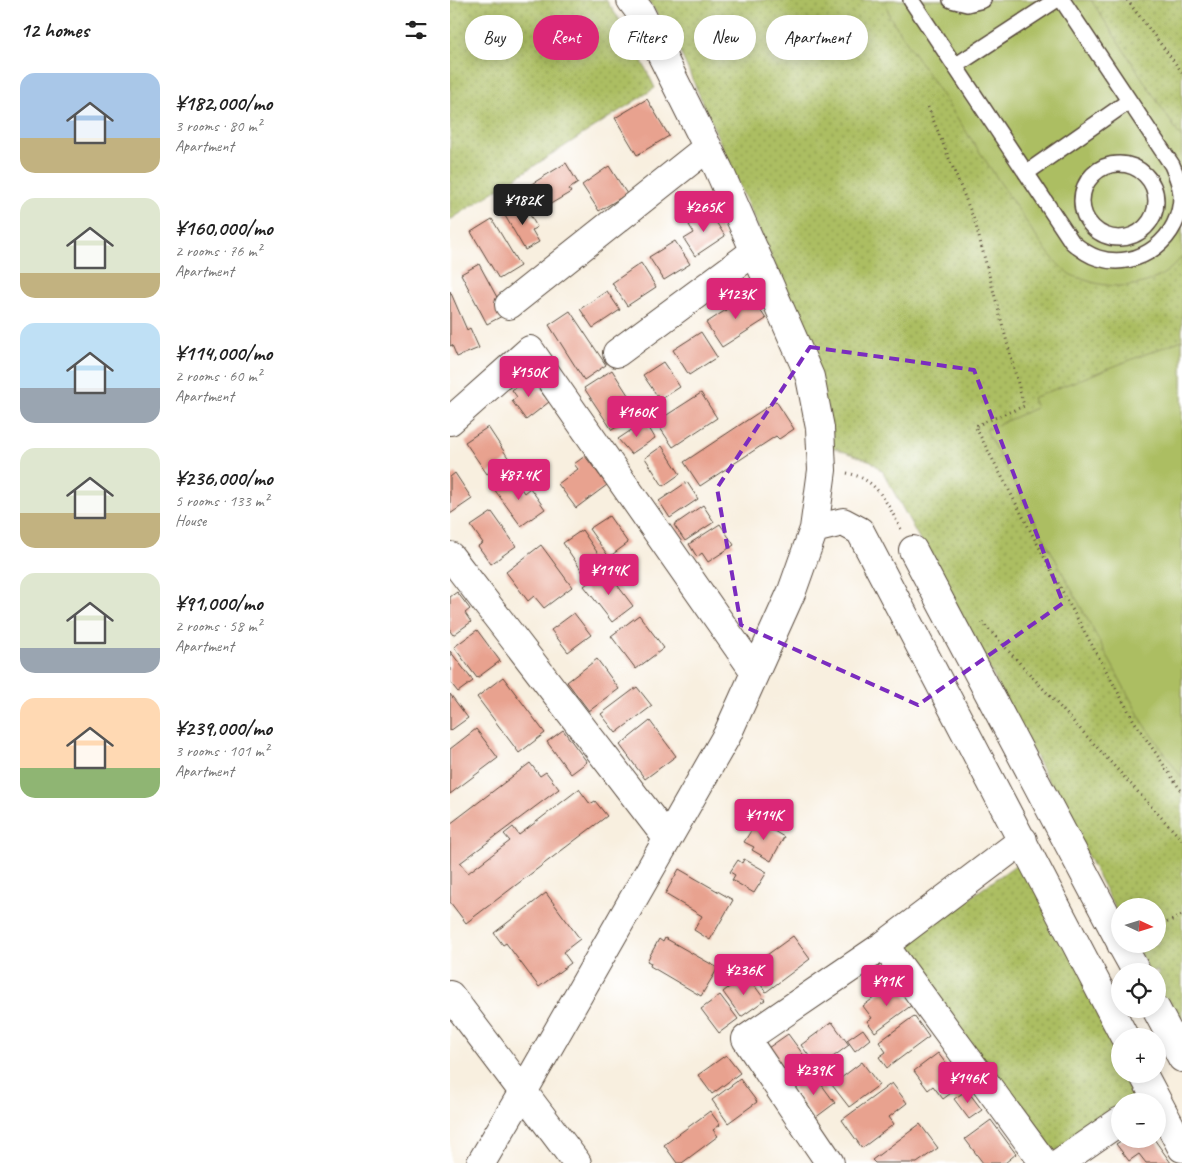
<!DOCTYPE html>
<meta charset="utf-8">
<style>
body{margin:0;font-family:Caveat,sans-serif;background:#f6f6f6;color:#222;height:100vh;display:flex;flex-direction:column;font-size:19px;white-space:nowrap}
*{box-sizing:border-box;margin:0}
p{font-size:16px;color:#767676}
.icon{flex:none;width:28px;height:28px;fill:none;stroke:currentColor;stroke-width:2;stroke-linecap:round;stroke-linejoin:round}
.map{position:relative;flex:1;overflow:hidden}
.side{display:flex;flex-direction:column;background:#fff;width:450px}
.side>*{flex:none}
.hud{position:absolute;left:15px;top:15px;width:475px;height:45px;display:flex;gap:10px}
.needle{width:32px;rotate:94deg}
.fabs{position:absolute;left:661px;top:898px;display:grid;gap:10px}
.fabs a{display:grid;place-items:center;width:55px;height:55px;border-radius:50%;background:#fff;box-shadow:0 2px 12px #0003;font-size:25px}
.price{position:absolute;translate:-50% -42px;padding:0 11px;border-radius:5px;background:#db2777;color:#fff;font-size:16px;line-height:32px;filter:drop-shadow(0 1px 2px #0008)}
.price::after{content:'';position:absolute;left:50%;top:30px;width:15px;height:11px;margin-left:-8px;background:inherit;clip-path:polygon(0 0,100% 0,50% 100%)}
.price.on{background:#222;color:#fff}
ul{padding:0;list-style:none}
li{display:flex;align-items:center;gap:15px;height:125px;padding:0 20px}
li span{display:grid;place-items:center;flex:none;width:140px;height:100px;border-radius:15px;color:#555}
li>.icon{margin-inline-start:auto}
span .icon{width:60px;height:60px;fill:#fffc;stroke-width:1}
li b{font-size:21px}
h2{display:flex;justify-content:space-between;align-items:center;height:60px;padding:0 20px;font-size:21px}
.chip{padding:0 18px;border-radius:22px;background:#fff;box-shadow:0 2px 12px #0003;font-size:18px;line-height:45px}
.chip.on{background:#db2777;color:#fff}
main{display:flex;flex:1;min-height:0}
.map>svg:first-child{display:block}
.green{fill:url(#green-dots);stroke:#747440}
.pitch{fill:#acbe62;stroke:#747440}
.building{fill:#e8a28f}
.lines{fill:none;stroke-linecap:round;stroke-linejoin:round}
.lane-casing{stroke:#57483b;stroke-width:18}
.street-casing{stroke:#57483b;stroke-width:30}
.secondary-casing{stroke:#57483b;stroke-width:30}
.path{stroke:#57483b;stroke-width:3;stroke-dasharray:1 4;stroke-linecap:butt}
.lane{stroke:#fff;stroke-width:15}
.street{stroke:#fff;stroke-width:28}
.secondary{stroke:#fff;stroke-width:28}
.marked{fill:none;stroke:#7b2cbf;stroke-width:4;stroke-dasharray:10 6;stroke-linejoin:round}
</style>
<main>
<section class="side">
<h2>12 homes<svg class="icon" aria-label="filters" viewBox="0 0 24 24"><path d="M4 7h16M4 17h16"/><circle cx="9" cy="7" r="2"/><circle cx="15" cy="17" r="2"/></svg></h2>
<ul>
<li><span style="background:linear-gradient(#a9c7e8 65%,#c2b280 0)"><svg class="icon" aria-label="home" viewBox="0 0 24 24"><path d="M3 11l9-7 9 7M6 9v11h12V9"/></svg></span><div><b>¥182,000/mo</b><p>3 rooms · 80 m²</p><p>Apartment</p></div></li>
<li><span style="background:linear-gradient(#dfe7d0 75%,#c2b280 0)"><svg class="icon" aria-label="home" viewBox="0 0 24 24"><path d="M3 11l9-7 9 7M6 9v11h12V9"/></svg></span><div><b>¥160,000/mo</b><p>2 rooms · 76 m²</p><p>Apartment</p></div></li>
<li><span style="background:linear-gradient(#bfe0f5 65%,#9aa5b1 0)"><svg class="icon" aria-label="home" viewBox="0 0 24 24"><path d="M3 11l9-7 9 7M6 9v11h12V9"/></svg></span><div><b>¥114,000/mo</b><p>2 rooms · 60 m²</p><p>Apartment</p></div></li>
<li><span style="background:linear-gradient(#dfe7d0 65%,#c2b280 0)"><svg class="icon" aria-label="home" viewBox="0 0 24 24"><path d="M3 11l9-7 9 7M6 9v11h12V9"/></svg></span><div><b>¥236,000/mo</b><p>5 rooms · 133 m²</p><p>House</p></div></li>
<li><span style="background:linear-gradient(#dfe7d0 75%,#9aa5b1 0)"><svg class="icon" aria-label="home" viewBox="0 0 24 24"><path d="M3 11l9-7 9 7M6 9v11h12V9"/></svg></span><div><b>¥91,000/mo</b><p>2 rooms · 58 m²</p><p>Apartment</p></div></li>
<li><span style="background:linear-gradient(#ffd9b3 70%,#8fb573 0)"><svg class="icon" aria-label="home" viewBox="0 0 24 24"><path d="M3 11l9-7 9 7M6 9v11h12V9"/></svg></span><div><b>¥239,000/mo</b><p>3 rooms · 101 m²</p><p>Apartment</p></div></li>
</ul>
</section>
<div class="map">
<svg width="732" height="1163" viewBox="0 0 732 1163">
<defs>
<pattern id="green-dots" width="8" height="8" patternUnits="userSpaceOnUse" patternTransform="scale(1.25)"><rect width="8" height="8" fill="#acbe62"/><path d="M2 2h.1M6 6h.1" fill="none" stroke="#8d9b50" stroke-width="1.8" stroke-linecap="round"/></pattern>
</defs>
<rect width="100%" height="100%" fill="#fff"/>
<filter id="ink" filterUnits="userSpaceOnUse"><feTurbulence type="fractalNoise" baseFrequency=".02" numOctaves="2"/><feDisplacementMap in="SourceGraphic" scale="10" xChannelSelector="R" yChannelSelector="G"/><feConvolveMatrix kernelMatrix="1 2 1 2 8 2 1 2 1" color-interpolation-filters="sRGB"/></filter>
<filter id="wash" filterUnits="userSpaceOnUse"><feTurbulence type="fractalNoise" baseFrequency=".0096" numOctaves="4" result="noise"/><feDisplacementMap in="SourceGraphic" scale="20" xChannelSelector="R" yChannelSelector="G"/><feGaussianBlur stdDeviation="1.12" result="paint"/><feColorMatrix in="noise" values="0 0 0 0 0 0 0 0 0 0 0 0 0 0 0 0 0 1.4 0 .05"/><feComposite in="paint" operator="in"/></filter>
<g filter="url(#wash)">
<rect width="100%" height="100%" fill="#f8efdf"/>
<path class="green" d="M0,0h156l22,32 27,56 -205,132z
M198,0h534v1034l-24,-46v-17h-9l-15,-27h24v-38h-38v12l-145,-277 -92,-169 -12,-11 -40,-14 -25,-111 -128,-289z
M567,864l9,3 94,177v30h16l5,9 -3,15 -4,3h-14v10l-60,41 -13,-4 -139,-191v-15z"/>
<path class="pitch" d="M435,0h206l91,139v117c-22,31 -62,36 -97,24 -4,-2 -10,-3 -14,-5 -13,-8 -23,-23 -32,-34l-149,-224z
M732,340v438l-41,-59 -155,-289 50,-22 -4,-10z"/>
<g id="blocks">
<path class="building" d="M197,99l22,37 -32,19 -22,-37z
M116,163l12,20 -9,6 2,3 -24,14 -2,-3 -9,5 -11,-20z
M159,166l18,28 -28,17 -17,-26z
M73,203l14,24 -5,3 7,12 -14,8 -21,-36z
M257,208l18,28 -30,20 -11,-17 10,-6 -5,-8 8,-5 -3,-4z
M42,219l28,47 -21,13 -28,-47z
M225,241l15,23 -26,16 -15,-23z
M191,263l15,24 -29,19 -15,-23z
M29,264l27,50 -19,10 -26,-50z
M0,291l17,39 3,-2 9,20 -22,9 -5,-12 -2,1z
M157,291l13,19 -27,18 -13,-19z
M300,294l16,25 -44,28 -16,-24 20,-13 -2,-4 16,-10 2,3z
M120,311l36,54 -22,15 -35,-55z
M251,332l16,25 -28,18 -16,-25z
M213,362l17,25 -20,13 -17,-25z
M162,370l27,42 -27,18 -28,-42z
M79,376l20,26 -23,18 -14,-19 5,-4 -5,-7z
M251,393l16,25 -44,29 -17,-25z
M326,401l18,28 -15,10 -3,-3 -76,50 -16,-24z
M195,421l10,17 -24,16 -13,-15z
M38,427l21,32 -22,15 -22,-32z
M212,446l18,28 -17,12 -18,-28z
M135,456l22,29 -31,23 -18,-24 20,-15 -4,-5z
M5,473l17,26 -22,15v-37z
M62,476l12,17 6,-5 15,21 -24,17 -27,-37z
M237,482l11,17 -28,19 -11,-17z
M253,505l11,17 -29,19 -11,-16z
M42,512l24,34 -25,18 -13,-18 5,-3 -12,-17z
M159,516l19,27 -19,14 -20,-28z
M270,524l14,21 -26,17 -6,-9 -5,4 -8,-13z
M132,530l21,31 -19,13 -21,-31z
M91,545l31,42 -28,21 -10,-12 -6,5 -22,-29z
M156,570l27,36 -21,16 -28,-36z
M7,592l13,17 -5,4 6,9 -18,13 -3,-4v-34z
M124,613l17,22 -23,17 -17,-22z
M189,615l25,33 -28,21 -25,-33z
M27,630l23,31 -23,17 -23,-31z
M0,651l23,30 -15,11 -8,-10z
M147,659l22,30 -30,22 -22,-29z
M53,677l42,56 -26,20 -42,-56z
M187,687l15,19 -36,27 -15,-19z
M0,694l18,24 -18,13z
M200,721l26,35 -31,23 -25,-34z
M26,729l22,29 -48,36v-45z
M113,730l24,32 -16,12 -24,-32z
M80,763l10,13 6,-4 13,17 -99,74 8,10 42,-32 -6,-7 9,-7 6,8 60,-46 11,15 5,-3 12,15 -141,107 -16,-21v-78z
M307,821l27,16 -13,24 -19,-11 2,-3 -10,-5z
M294,859l23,13 -13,21 -22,-13 3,-5 -5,-3 8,-12 4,3z
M229,869l54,31 -23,40 -16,-10 8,-14 -37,-22z
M96,893l34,46 -17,13 8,11 -32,24 -33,-44 -3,2 -9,-12z
M343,936l17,23 -44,33 -17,-24z
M215,938l53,30 -17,28 -51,-30 1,-3 -4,-2 12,-22 4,3z
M296,974l19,26 -24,17 -18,-25z
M445,982l17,23 -37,27 -8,-11 5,-3 -9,-12z
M270,995l18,24 -19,14 -18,-24z
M464,1016l15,21 -42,31 -8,-11 7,-5 -7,-10z
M382,1022l17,23 -31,23 -17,-23z
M413,1029l7,10 -15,12 -8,-11z
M338,1034l17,23 -3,2 7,10 -12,8 -7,-9 -5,3 -17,-23z
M488,1053l24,32 -19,14 -10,-13 -5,4 -14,-19z
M276,1055l14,18 -28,21 -14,-19z
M412,1062l17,23 -30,22 -17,-22z
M363,1073l22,30 -20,15 -22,-30z
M290,1079l17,23 -29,21 -16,-23z
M442,1083l15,20 -18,14 5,7 -32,24 -20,-28z
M517,1090l15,20 -13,9 -15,-20z
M260,1111l10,14 -7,5 5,6 -36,27h-5l-13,-18z
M541,1120l25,34 -11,9h-22l-18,-24z
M470,1124l18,24 -21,15h-42l-3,-3z
M674,1139h30l17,24h-25l-7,-9 -10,7 -13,-17z"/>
</g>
</g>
<g filter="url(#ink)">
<use href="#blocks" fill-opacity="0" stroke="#57483b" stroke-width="1"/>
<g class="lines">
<g class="lane-casing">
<path id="lane" d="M461,0l161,242c8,7 16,13 26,16 41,13 84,-20 83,-64 -1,-10 -5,-20 -9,-29l-110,-165
M501,0l16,4 16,-4
M505,66l101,-66
M632 201a37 37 0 1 1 74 0a37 37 0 1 1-74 0Z
M576,173l103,-72"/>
</g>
<g class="street-casing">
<path id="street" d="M59,305l199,-158
M167,353l138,-102
M0,421l80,-71 225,322
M364,529l29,-7 17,9 264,505
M463,550l207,391
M0,556l217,282
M671,944l15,27
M434,945l160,218
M706,1009l26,49
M693,1074l39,74
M73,1092l204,-357 65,-144 22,-62 8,-59 -2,-42 -10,-51 -92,-209 -78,-156 -9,-12
M380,1163l-84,-124 138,-94 139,-105
M609,1163l61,-42"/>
</g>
<g class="secondary-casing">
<path id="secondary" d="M0,995l127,168
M31,1163l42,-71"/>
</g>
<path class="path" d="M677,0l55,72
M478,107l47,115 49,184 -49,20 92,174 67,121 48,71
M397,473c31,6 40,31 54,56
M532,622l200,218
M708,927l24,-12"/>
<use href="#lane" class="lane"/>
<use href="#street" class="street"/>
<use href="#secondary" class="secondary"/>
</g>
</g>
<path class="marked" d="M360,347l164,23 89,233 -145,102 -177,-80 -24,-137z"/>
</svg>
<div class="fabs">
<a><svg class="needle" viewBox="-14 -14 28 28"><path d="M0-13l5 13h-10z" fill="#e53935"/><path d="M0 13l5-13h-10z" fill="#767676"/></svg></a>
<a><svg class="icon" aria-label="locate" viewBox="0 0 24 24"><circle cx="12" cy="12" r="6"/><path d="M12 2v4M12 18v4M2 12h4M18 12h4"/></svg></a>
<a>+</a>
<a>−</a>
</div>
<b class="price on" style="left:73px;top:226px">¥182K</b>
<b class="price" style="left:254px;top:233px">¥265K</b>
<b class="price" style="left:286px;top:320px">¥123K</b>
<b class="price" style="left:79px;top:398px">¥150K</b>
<b class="price" style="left:187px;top:438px">¥160K</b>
<b class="price" style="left:69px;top:501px">¥87.4K</b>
<b class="price" style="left:159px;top:596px">¥114K</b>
<b class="price" style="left:314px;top:841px">¥114K</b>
<b class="price" style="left:294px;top:996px">¥236K</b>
<b class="price" style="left:437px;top:1007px">¥91K</b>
<b class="price" style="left:364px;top:1096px">¥239K</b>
<b class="price" style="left:518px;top:1104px">¥146K</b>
<div class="hud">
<a class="chip">Buy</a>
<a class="chip on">Rent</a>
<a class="chip">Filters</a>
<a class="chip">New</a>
<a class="chip">Apartment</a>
</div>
</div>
</main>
